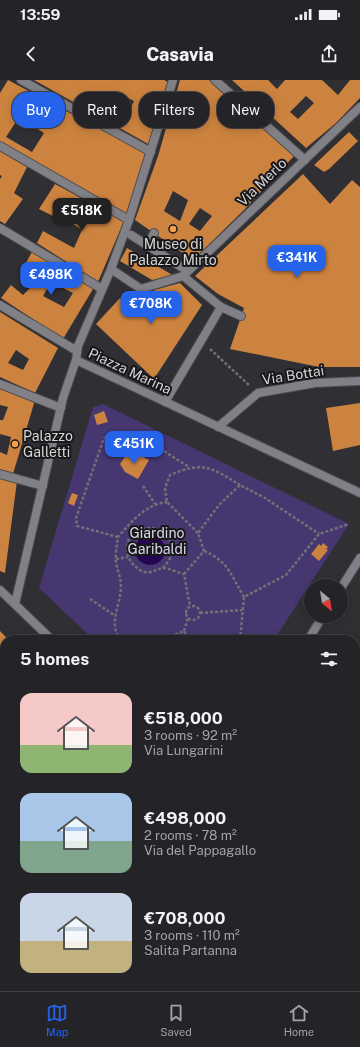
<!DOCTYPE html>
<meta charset="utf-8">
<style>
body{margin:0;font-family:"Public Sans",sans-serif;background:#302f33;color:#f1f3f6;height:100vh;display:flex;flex-direction:column;font-size:15px;white-space:nowrap}
*{box-sizing:border-box;margin:0}
p{font-size:13px;color:#a3a4a7}
.icon{flex:none;width:22px;height:22px;fill:none;stroke:currentColor;stroke-width:2;stroke-linecap:round;stroke-linejoin:round}
.map{position:relative;flex:1;overflow:hidden}
.side{position:absolute;left:0px;top:555px;width:360px;height:356px;display:flex;flex-direction:column;background:#242327;border-radius:16px 16px 0 0;box-shadow:0 2px 10px #0003,0 0 0 1px #414044}
.side>*{flex:none}
.banner{position:absolute;left:12px;top:12px;width:336px;height:36px;display:flex;gap:8px}
.needle{width:26px;rotate:150deg}
.fabs{position:absolute;left:304px;top:499px;display:grid;gap:8px}
.fabs a{display:grid;place-items:center;width:44px;height:44px;border-radius:50%;background:#242327;box-shadow:0 2px 10px #0003,0 0 0 1px #414044;font-size:20px}
.price{position:absolute;translate:-50% -34px;padding:0 9px;border-radius:8px;background:#2563eb;color:#fff;font-size:13px;line-height:26px;filter:drop-shadow(0 1px 2px #0008)}
.price::after{content:'';position:absolute;left:50%;top:24px;width:12px;height:9px;margin-left:-6px;background:inherit;clip-path:polygon(0 0,100% 0,50% 100%)}
.price.current{background:#222;color:#fff}
ul{padding:0;list-style:none}
li{display:flex;align-items:center;gap:12px;height:100px;padding:0 20px}
li span{display:grid;place-items:center;flex:none;width:112px;height:80px;border-radius:12px;color:#555}
li>.icon{margin-inline-start:auto}
span .icon{width:48px;height:48px;fill:#fffc;stroke-width:1}
li b{font-size:17px}
h2{display:flex;justify-content:space-between;align-items:center;height:48px;padding:0 20px;font-size:17px}
.tag{padding:0 14px;border-radius:16px;background:#242327;box-shadow:0 2px 10px #0003,0 0 0 1px #414044;font-size:14px;line-height:36px}
.tag.current{background:#2563eb;color:#fff}
.status{display:flex;justify-content:space-between;align-items:center;height:28px;padding:0 20px;background:#242327;direction:ltr}
.status svg{height:11px;fill:currentColor}
header{display:flex;justify-content:space-between;align-items:center;height:52px;padding:0 20px;background:#242327;font-size:18px;font-weight:800}
.dock{display:flex;justify-content:space-around;align-items:center;height:56px;border-top:1px solid #414044;background:#242327;font-size:11px;color:#a3a4a7}
.dock a{display:grid;justify-items:center;gap:2px}
.dock .current{color:#2563eb}
.map>svg:first-child{display:block}
.green{fill:#463771}
.water{fill:#250552}
.building{fill:#cc833f;fill-rule:evenodd}
.lines{fill:none;stroke-linecap:round;stroke-linejoin:round}
.lane-casing{stroke:#4d4c50;stroke-width:10}
.street-casing{stroke:#4d4c50;stroke-width:10}
.secondary-casing{stroke:#4d4c50;stroke-width:10}
.path{stroke:#727175;stroke-width:2.5;stroke-dasharray:3 2;stroke-linecap:butt}
.lane{stroke:#818086;stroke-width:8}
.street{stroke:#818086;stroke-width:8}
.secondary{stroke:#88839c;stroke-width:8}
.poi-dot{fill:#f9a04c;stroke:#18181a;stroke-width:1.5}
.labels{text-anchor:middle;dominant-baseline:central;stroke-width:4;stroke-linejoin:round;paint-order:stroke}
.street-label{font-size:14px;fill:#d5d4d7;stroke:#18181a}
.poi-label{font-size:14px;fill:#d5d4d7;stroke:#18181a}
.park-label{font-size:14px;fill:#dad6ed;stroke:#18181a}
</style>
<div class="status"><b>13:59</b><svg viewBox="0 0 49 12"><path d="M0 12V9h3v3zM5 12V6h3v6zM10 12V3h3v9zM15 12V0h3v12zM26 1h20v11H26zM47 4h2v5h-2z"/></svg></div>
<header><svg class="icon" aria-label="back" viewBox="0 0 24 24"><path d="M15 5l-7 7 7 7"/></svg>Casavia<svg class="icon" aria-label="share" viewBox="0 0 24 24"><path d="M12 15V3M7 8l5-5 5 5M5 13v7h14v-7"/></svg></header>
<div class="map">
<svg width="360" height="911" viewBox="0 0 360 911">
<rect width="100%" height="100%" fill="#302f34"/>
<path class="green" d="M103,324l246,120 -75,116h-180l-55,-52 54,-181z"/>
<path class="water" d="M135 470a15 15 0 1 1 30 0a15 15 0 1 1-30 0Z"/>
<path class="building" d="M8,0l139,74 -21,61 -98,-55 -28,-18v-49zM19,37l25,16 -12,19 -26,-15z
M34,0h130l6,3 -20,62zM114,11l20,10 -5,11 -19,-11z
M180,0h29l85,76 -50,54 -51,50 -58,-40 23,-64zM173,111l15,9 -8,21 -16,-10zM200,128l12,8 -12,15 -11,-7z
M232,0h36l9,9 8,-9h37l16,15 12,-15h10v18l-24,25 -30,25zM306,16l8,7 -16,16 -8,-7z
M349,52l9,9 -29,28 -5,3 -10,-7z
M0,71l27,16 -13,26 9,6 -18,25 -5,-3v-42l2,-3 -2,-1z
M303,94l27,30 22,-24 8,7v180h-41l-89,-18 14,-41 -26,-14 -23,-18z
M55,104l69,37 -26,61 -61,-39 6,-12 31,17 8,-18 -26,-17 -3,3 -14,-7z
M127,168l47,28 -22,4 -32,-19z
M33,170l60,39 -30,50 -62,-41 10,-13 12,10 10,-10 -2,-2 8,-12 -13,-8zM51,202l22,11 -9,14 -21,-11z
M180,203l22,22 -48,74 -58,-55 24,-26 6,6 9,-9 4,4 16,-4 -1,-5z
M0,232l58,36 -23,45 -35,-16zM16,270l13,9 -6,11 -15,-7z
M0,309l35,11 -22,74 -13,-3v-19l7,3 4,-18 -11,-3v-14h3l5,-13 -8,-2z
M360,323v42l-27,6 -7,-43z
M104,331l4,11 -11,3 -3,-10z
M135,373l14,7 -11,19 -13,-7 -5,-8 6,-9z
M0,398l17,3 -12,92 -5,-2z
M72,413l6,2 -4,11 -6,-3z
M323,463l5,4 -2,2 2,1 -9,11 -8,-7 8,-10 2,2z
M0,551l9,9h-4v43l-5,5z
M360,568v75l-5,7v-78z
M360,687v88l-5,8v-88z
M0,694l5,4v27l-5,6z
M5,791v57l-5,-3v-47z
M8,906h81l4,3 -2,2h-87z
M110,906h39l-3,5h-39z
M216,906h24l-2,5h-25z
M251,906h40l-2,5h-40z"/>
<g class="lines">
<g class="lane-casing">
<path id="lane" d="M21,0l130,72
M0,66l129,74
M0,148l102,61
M221,227l20,9
M0,792l5,-7
M0,900l5,-7"/>
</g>
<g class="street-casing">
<path id="street" d="M215,0l90,80
M131,155l52,33
M148,165l6,-12
M111,189l30,20 42,-13 38,31 -56,95
M183,196l177,-169
M0,225l77,46
M76,280l284,133
M0,304l61,24
M218,347l40,-34 57,-10 45,-2
M0,394l43,12
M341,508l19,-30
M0,510l52,50
M15,524l48,-206 13,-38 2,-14 33,-77 18,-49 44,-140
M308,560l15,-24
M355,668l5,-7
M355,830l5,2
M199,911l3,-5"/>
</g>
<g class="secondary-casing">
<path id="secondary" d="M355,872l5,-18
M344,911l2,-5"/>
</g>
<path class="path" d="M210,269l40,37
M143,406l12,18
M198,453l-31,-31 -2,-14 5,-13c33,-14 41,-8 70,10
M118,457l-41,-11 -1,-8 28,-80 16,-3 20,1 49,31
M204,471c24,10 27,24 40,46
M116,479l12,-2
M163,488c2,-3 7,-8 8,-12 8,-35 -46,-37 -44,-6 1,9 5,15 13,20 10,6 15,-1 23,-2 6,0 15,5 21,6l6,32
M184,494l20,-23 -6,-18 21,-28 21,-20 25,13 54,36
M90,519l24,16
M186 533a7 7 0 1 1 14 0a7 7 0 1 1-14 0Z
M200,533l42,-3
M184,551l4,-13
M121,560c-14,-17 0,-34 0,-54 0,-8 -4,-16 -5,-24 -1,-8 1,-17 2,-25 14,-16 27,-32 49,-35
M161,560l23,-9 5,9
M240,560l4,-43 42,-22 33,-41 30,-10
M163,906l8,5
M153,911l4,-5"/>
<use href="#lane" class="lane"/>
<use href="#street" class="street"/>
<use href="#secondary" class="secondary"/>
</g>
<g class="poi-dot">
<circle cx="173" cy="149" r="4"/>
<circle cx="15" cy="364" r="4"/>
</g>
<g class="labels">
<g class="street-label">
<text transform="translate(262 102) rotate(-44)">Via Merlo</text>
<text transform="translate(130 291) rotate(25)">Piazza Marina</text>
<text transform="translate(293 295) rotate(-9)">Via Bottai</text>
</g>
<g class="poi-label">
<text x="173" y="164">Museo di<tspan x="173" dy="16">Palazzo Mirto</tspan></text>
<text x="23" y="356" text-anchor="start">Palazzo<tspan x="23" dy="16">Galletti</tspan></text>
</g>
<g class="park-label">
<text x="157" y="453">Giardino<tspan x="157" dy="16">Garibaldi</tspan></text>
</g>
</g>
</svg>
<div class="fabs">
<a><svg class="needle" viewBox="-14 -14 28 28"><path d="M0-13l5 13h-10z" fill="#e53935"/><path d="M0 13l5-13h-10z" fill="#a3a4a7"/></svg></a>
</div>
<b class="price current" style="left:82px;top:152px">€518K</b>
<b class="price" style="left:297px;top:199px">€341K</b>
<b class="price" style="left:51px;top:216px">€498K</b>
<b class="price" style="left:151px;top:245px">€708K</b>
<b class="price" style="left:134px;top:385px">€451K</b>
<div class="banner">
<a class="tag current">Buy</a>
<a class="tag">Rent</a>
<a class="tag">Filters</a>
<a class="tag">New</a>
</div>
<section class="side">
<h2>5 homes<svg class="icon" aria-label="filters" viewBox="0 0 24 24"><path d="M4 7h16M4 17h16"/><circle cx="9" cy="7" r="2"/><circle cx="15" cy="17" r="2"/></svg></h2>
<ul>
<li><span style="background:linear-gradient(#f6c9c9 65%,#8fb573 0)"><svg class="icon" aria-label="home" viewBox="0 0 24 24"><path d="M3 11l9-7 9 7M6 9v11h12V9"/></svg></span><div><b>€518,000</b><p>3 rooms · 92 m²</p><p>Via Lungarini</p></div></li>
<li><span style="background:linear-gradient(#a9c7e8 60%,#7fa58c 0)"><svg class="icon" aria-label="home" viewBox="0 0 24 24"><path d="M3 11l9-7 9 7M6 9v11h12V9"/></svg></span><div><b>€498,000</b><p>2 rooms · 78 m²</p><p>Via del Pappagallo</p></div></li>
<li><span style="background:linear-gradient(#c9d6e8 60%,#c2b280 0)"><svg class="icon" aria-label="home" viewBox="0 0 24 24"><path d="M3 11l9-7 9 7M6 9v11h12V9"/></svg></span><div><b>€708,000</b><p>3 rooms · 110 m²</p><p>Salita Partanna</p></div></li>
</ul>
</section>
</div>
<nav class="dock">
<a class="current"><svg class="icon" aria-label="map" viewBox="0 0 24 24"><path d="M3 6l6-2 6 2 6-2v14l-6 2-6-2-6 2zM9 4v14M15 6v14"/></svg>Map</a>
<a><svg class="icon" aria-label="saved" viewBox="0 0 24 24"><path d="M7 4h10v16l-5-4-5 4z"/></svg>Saved</a>
<a><svg class="icon" aria-label="home" viewBox="0 0 24 24"><path d="M3 11l9-7 9 7M6 9v11h12V9"/></svg>Home</a>
</nav>
